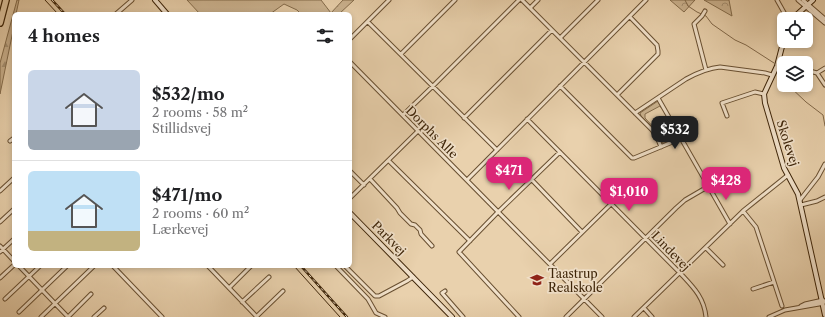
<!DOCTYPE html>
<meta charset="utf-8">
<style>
body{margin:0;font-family:"Libre Caslon Text",serif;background:#f6f6f6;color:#202124;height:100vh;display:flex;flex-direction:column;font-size:15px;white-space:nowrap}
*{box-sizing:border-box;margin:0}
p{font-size:13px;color:#757577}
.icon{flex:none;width:22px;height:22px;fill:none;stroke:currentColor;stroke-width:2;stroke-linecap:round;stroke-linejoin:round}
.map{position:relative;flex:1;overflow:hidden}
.side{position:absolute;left:12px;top:12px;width:340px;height:256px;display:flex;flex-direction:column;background:#fff;border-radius:6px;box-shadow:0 2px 6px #0003}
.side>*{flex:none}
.controls{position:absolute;left:777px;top:12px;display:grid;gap:8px}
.controls a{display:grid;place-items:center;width:36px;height:36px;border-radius:6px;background:#fff;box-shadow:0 2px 6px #0003;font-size:20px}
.price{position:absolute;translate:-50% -34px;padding:0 9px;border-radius:8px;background:#db2777;color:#fff;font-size:13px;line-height:26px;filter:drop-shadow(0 1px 2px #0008)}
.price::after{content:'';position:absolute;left:50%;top:24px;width:12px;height:9px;margin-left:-6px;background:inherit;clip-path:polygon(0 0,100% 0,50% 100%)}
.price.on{background:#222;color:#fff}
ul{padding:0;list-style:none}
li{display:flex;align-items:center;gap:12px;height:100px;padding:0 16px}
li+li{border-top:1px solid #e0e0e0}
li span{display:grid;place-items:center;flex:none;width:112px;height:80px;border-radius:6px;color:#555}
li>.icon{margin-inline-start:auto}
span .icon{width:48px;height:48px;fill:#fffc;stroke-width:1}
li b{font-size:17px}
h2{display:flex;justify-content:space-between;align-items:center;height:48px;padding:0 16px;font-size:17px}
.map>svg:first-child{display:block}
.grass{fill:#ccb491;stroke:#846c4c}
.forest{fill:url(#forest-firs);stroke:#846c4c}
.park{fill:url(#park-crowns);stroke:#846c4c}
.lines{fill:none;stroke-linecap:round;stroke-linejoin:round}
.stream{stroke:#816849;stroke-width:1}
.street-casing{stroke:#684f31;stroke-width:5}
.secondary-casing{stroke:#3d2408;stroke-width:6}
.highway-casing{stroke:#3d2408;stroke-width:8}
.street{stroke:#f1e1ca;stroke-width:3}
.secondary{stroke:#f1e1ca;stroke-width:4}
.highway{stroke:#e9d1ad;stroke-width:5.5}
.tram{stroke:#3d2408;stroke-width:1}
.rail-casing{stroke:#3d2408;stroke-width:2.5}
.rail{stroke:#f1e1ca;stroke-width:1;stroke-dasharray:3;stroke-linecap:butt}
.labels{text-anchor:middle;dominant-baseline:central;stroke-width:3.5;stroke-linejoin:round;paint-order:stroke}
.street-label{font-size:12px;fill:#3d2408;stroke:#f1e1ca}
.poi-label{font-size:12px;fill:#3d2408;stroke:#f1e1ca;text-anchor:start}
</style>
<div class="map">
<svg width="825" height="317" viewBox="0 0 825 317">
<defs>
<pattern id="forest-firs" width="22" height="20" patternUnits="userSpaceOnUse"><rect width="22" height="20" fill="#ccb491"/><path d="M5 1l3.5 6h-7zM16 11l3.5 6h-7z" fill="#a79274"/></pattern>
<pattern id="park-crowns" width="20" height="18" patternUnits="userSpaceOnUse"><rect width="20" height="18" fill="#ccb491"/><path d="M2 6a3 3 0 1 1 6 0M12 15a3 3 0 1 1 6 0" fill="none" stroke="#a79274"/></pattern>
</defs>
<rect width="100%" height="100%" fill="#e9d1ad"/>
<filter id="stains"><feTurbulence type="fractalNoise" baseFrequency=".005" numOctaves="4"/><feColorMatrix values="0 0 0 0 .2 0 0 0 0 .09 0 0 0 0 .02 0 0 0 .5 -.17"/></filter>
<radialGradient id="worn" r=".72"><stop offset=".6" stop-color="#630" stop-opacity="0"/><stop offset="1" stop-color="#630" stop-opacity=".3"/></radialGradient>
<path class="grass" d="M187,0h134l10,13 -1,1h-29l-4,-4 -13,-6 -14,10h-70z
M658,101l4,6 -1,1v-2h-1l-15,8v4l11,12 6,10 11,-5 3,-3 2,5 -14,6 -3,-1 -6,-12 -14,-14 -1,-3z"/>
<path class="forest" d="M17,0h2l-3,14h-2v12l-14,68v-31z
M343,0h11l-15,14h-9z"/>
<path class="park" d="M670,0h25l-11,12z
M704,0h25l3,16z"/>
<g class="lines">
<path class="stream" d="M685,0l3,6 9,6 9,4 6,8 23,16 11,5 28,18
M783,70l1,1
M788,85l18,17 17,13 2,11"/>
<g class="street-casing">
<path id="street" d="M522,0l130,130 5,7 4,10
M777,0l9,16
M798,0l27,23
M803,0l22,19
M530,8l8,-8
M705,11l-3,5 -8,8 12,46
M116,14l16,-14
M368,22l129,128
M560,38l38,-38
M350,39l39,-39
M401,54l54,-54
M350,62l252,255
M806,70l11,3 8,-5
M817,73l8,12
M560,86l72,72h2l48,-20
M617,95l41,-41v-3l-1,-6 -27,-28
M658,98l72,126
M635,113l51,-34c11,-6 22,-11 34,-12l45,6 7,2
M403,115l30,-29 86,-86
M727,116l-5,-13 33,-11 9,2
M464,118l88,-88
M527,119l153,154c13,14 24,24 26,44
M10,141l4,-3
M389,161l81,80
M350,171l14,14
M370,179l27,29 3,5 11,11 4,1 5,5 1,4 11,12
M467,180l179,-180
M532,180l50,52
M0,191l14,-13
M350,198l68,-67
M800,200l18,-23 7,-13
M801,205l16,-4 8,-4
M743,211l13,16 26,79
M0,222l14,-13
M0,246l14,15
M706,248l17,17
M0,252l14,-13
M550,264l61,-60
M19,266l49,51
M113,266l49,51
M208,266l49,51
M336,266l32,33 8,14 9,4
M345,266l30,30h4l28,-15 6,-4
M0,278l14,-13
M229,288l22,-22
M753,289l21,-7
M445,291l-3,2 21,24
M5,299l35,-33
M242,302l27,-25
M801,306l4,-2 18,-4
M644,308l8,9
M19,312l48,-46
M41,317l53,-51
M68,317l23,-23
M94,317l10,-9
M256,317l27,-26
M519,317l-60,-65 39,-40 62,-60
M566,317l110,-109 9,-8 24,-14
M634,317l109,-106 45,-36
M769,317l16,-7 34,-6 4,-1 2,-2"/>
</g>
<g class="secondary-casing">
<path id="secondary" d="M155,0l12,14
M792,19l21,-19
M784,39l-7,27 -13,28 1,9 19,65 14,26 27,121
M350,213l102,104"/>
</g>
<g class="highway-casing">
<path id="highway" d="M0,23l6,-23"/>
</g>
<use href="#street" class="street"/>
<use href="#secondary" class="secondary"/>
<use href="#highway" class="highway"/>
<path class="tram" d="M45,0l13,14
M294,266l46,51"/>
<g class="rail-casing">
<path id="rail" d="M52,0l13,14
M301,266l46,51"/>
</g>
<use href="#rail" class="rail"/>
</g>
<defs>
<g id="school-bare" transform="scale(1.08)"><path d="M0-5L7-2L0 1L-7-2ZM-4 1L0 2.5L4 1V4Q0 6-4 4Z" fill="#8f2418" stroke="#f1e1ca" stroke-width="2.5" paint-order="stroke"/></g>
</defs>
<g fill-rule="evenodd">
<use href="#school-bare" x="537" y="280"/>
</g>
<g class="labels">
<g class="street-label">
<text transform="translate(432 132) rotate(45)">Dorphs Alle</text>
<text transform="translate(788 143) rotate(72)">Skolevej</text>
<text transform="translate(389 238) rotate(45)">Parkvej</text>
<text transform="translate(671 251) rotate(46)">Lindevej</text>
</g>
<g class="poi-label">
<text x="548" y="273">Taastrup<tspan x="548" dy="14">Realskole</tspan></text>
</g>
</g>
<rect width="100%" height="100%" filter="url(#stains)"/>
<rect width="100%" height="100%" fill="url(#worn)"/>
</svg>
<div class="controls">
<a><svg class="icon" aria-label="locate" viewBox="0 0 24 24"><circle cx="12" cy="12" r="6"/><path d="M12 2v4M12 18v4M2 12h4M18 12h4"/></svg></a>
<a><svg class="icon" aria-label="layers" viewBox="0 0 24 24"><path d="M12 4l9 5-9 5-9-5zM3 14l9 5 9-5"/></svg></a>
</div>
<b class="price on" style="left:675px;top:150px">$532</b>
<b class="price" style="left:509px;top:191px">$471</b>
<b class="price" style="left:726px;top:201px">$428</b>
<b class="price" style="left:629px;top:212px">$1,010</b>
<section class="side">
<h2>4 homes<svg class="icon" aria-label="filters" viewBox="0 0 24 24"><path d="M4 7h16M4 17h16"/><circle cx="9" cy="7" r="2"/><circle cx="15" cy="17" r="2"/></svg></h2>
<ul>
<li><span style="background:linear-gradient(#c9d6e8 75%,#9aa5b1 0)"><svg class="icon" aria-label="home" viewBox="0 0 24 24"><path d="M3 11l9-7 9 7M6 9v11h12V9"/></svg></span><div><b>$532/mo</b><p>2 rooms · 58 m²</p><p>Stillidsvej</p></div></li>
<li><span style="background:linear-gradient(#bfe0f5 75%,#c2b280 0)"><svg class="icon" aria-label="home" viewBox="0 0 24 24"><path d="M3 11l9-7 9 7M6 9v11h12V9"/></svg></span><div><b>$471/mo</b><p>2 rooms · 60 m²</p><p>Lærkevej</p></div></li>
</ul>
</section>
</div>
